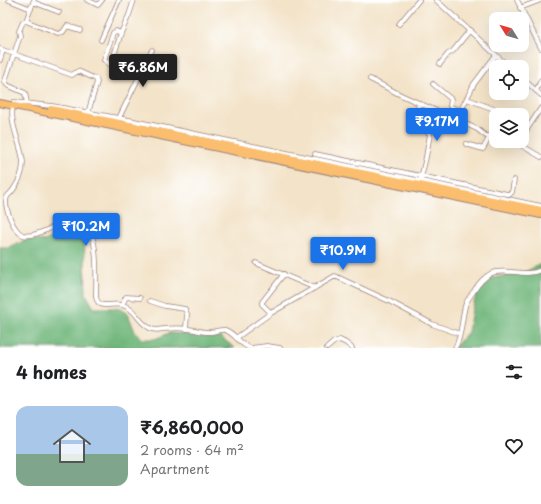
<!DOCTYPE html>
<meta charset="utf-8">
<style>
body{margin:0;font-family:"Playpen Sans",sans-serif;background:#f2f2f2;color:#202124;height:100vh;display:flex;flex-direction:column;font-size:15px;white-space:nowrap}
*{box-sizing:border-box;margin:0}
p{font-size:13px;color:#757577}
.icon{flex:none;width:22px;height:22px;fill:none;stroke:currentColor;stroke-width:2;stroke-linecap:round;stroke-linejoin:round}
.map{position:relative;height:348px;overflow:hidden}
.panel{display:flex;flex-direction:column;background:#fff;flex:1}
.panel>*{flex:none}
.needle{width:26px;rotate:307deg}
.tools{position:absolute;left:489px;top:12px;display:grid;gap:8px}
.tools a{display:grid;place-items:center;width:40px;height:40px;border-radius:8px;background:#fff;box-shadow:0 4px 16px #0002;font-size:20px}
.price{position:absolute;translate:-50% -34px;padding:0 9px;border-radius:4px;background:#1a73e8;color:#fff;font-size:13px;line-height:26px;filter:drop-shadow(0 1px 2px #0008)}
.price::after{content:'';position:absolute;left:50%;top:24px;width:12px;height:9px;margin-left:-6px;background:inherit;clip-path:polygon(0 0,100% 0,50% 100%)}
.price.active{background:#222;color:#fff}
ul{padding:0;list-style:none}
li{display:flex;align-items:center;gap:12px;height:100px;padding:0 16px}
li span{display:grid;place-items:center;flex:none;width:112px;height:80px;border-radius:12px;color:#555}
li>.icon{margin-inline-start:auto}
span .icon{width:48px;height:48px;fill:#fffc;stroke-width:1}
li b{font-size:17px}
h2{display:flex;justify-content:space-between;align-items:center;height:48px;padding:0 16px;font-size:17px}
.map>svg:first-child{display:block}
.forest{fill:#70b67a;stroke:#5d6a52}
.lines{fill:none;stroke-linecap:round;stroke-linejoin:round}
.minor-casing{stroke:#9e817a;stroke-width:5.5}
.highway-casing{stroke:#9e817a;stroke-width:8}
.minor{stroke:#fff;stroke-width:4}
.highway{stroke:#fbbe6e;stroke-width:6}
</style>
<div class="map">
<svg width="541" height="348" viewBox="0 0 541 348">
<rect width="100%" height="100%" fill="#fff"/>
<filter id="ink" filterUnits="userSpaceOnUse"><feTurbulence type="fractalNoise" baseFrequency=".025" numOctaves="2"/><feDisplacementMap in="SourceGraphic" scale="8" xChannelSelector="R" yChannelSelector="G"/><feConvolveMatrix kernelMatrix="1 2 1 2 8 2 1 2 1" color-interpolation-filters="sRGB"/></filter>
<filter id="wash" filterUnits="userSpaceOnUse"><feTurbulence type="fractalNoise" baseFrequency=".012" numOctaves="4" result="noise"/><feDisplacementMap in="SourceGraphic" scale="16" xChannelSelector="R" yChannelSelector="G"/><feGaussianBlur stdDeviation="0.9" result="paint"/><feColorMatrix in="noise" values="0 0 0 0 0 0 0 0 0 0 0 0 0 0 0 0 0 1.4 0 .05"/><feComposite in="paint" operator="in"/></filter>
<g filter="url(#wash)">
<rect width="100%" height="100%" fill="#f3e3c8"/>
<path class="forest" d="M75,224l9,5 2,65 8,14h25l9,6 7,18 8,7h12l14,-6 50,3 16,12h-235v-100h10l17,-9 18,2z
M541,264v84h-87l14,-16 4,-22 6,-21 9,-10 36,-6z"/>
</g>
<g filter="url(#ink)">
<g class="lines">
<g class="minor-casing">
<path id="minor" d="M9,0l22,9
M34,0l-8,21 32,13 5,-2 4,-6 13,4
M87,0l11,5 4,-5
M436,0l73,67
M517,0l24,48
M33,2l26,10
M520,8l21,-8
M26,21l-3,1 -4,9 1,5 -15,45 2,4 18,8 2,10
M399,24l20,-24
M101,40l18,-40
M0,49l72,26 6,-4 18,8 1,3 -9,31
M0,60l3,-10
M440,64l8,-10 5,-3 17,-21
M111,65l10,-32 8,-18 5,-15
M117,69l-13,-9 9,-27 3,-2 5,2
M522,78l19,17
M370,79l31,16 76,34 9,7h10
M433,84l18,15 -1,7 10,5
M536,91l5,-11
M467,99l27,10
M14,102l38,4 77,14 412,86
M419,103l-2,9 1,13 12,9 -4,23 -5,21
M13,105c-4,20 8,37 10,57 0,10 -4,20 -10,28 -2,3 -5,5 -6,7 -4,9 7,35 16,38 14,4 41,-17 58,-16 19,13 15,57 15,78 3,14 16,5 26,8 14,3 17,20 30,24 4,2 8,0 12,0 10,-1 22,-1 31,1 4,1 8,2 12,2 6,1 12,-3 18,-2 10,3 15,15 25,18
M119,118l33,-68
M456,120l18,-36 22,-29
M522,137l19,-29
M514,141l27,16
M466,144l17,5 7,-13
M315,154l192,40h3l2,-2 2,-12
M256,263l59,25
M150,301l15,5 20,3 2,5 -1,15
M122,305l4,-8 14,1
M271,313l-9,-9v-2l22,-28
M236,338l35,-25 64,-37 54,25 43,23 28,10
M251,348l16,-2 13,2
M327,348l7,-6 6,-2 6,3 6,5
M455,348c8,-13 6,-31 11,-45 3,-6 8,-12 12,-18 4,-5 10,-11 17,-13 15,-3 31,5 46,-2"/>
</g>
<g class="highway-casing">
<path id="highway" d="M0,103l541,112
M51,109l490,101"/>
</g>
<use href="#minor" class="minor"/>
<use href="#highway" class="highway"/>
</g>
</g>
</svg>
<div class="tools">
<a><svg class="needle" viewBox="-14 -14 28 28"><path d="M0-13l5 13h-10z" fill="#e53935"/><path d="M0 13l5-13h-10z" fill="#757577"/></svg></a>
<a><svg class="icon" aria-label="locate" viewBox="0 0 24 24"><circle cx="12" cy="12" r="6"/><path d="M12 2v4M12 18v4M2 12h4M18 12h4"/></svg></a>
<a><svg class="icon" aria-label="layers" viewBox="0 0 24 24"><path d="M12 4l9 5-9 5-9-5zM3 14l9 5 9-5"/></svg></a>
</div>
<b class="price active" style="left:143px;top:88px">₹6.86M</b>
<b class="price" style="left:437px;top:142px">₹9.17M</b>
<b class="price" style="left:86px;top:247px">₹10.2M</b>
<b class="price" style="left:343px;top:271px">₹10.9M</b>
</div>
<section class="panel">
<h2>4 homes<svg class="icon" aria-label="filters" viewBox="0 0 24 24"><path d="M4 7h16M4 17h16"/><circle cx="9" cy="7" r="2"/><circle cx="15" cy="17" r="2"/></svg></h2>
<ul>
<li><span style="background:linear-gradient(#a9c7e8 60%,#7fa58c 0)"><svg class="icon" aria-label="home" viewBox="0 0 24 24"><path d="M3 11l9-7 9 7M6 9v11h12V9"/></svg></span><div><b>₹6,860,000</b><p>2 rooms · 64 m²</p><p>Apartment</p></div><svg class="icon" aria-label="heart" viewBox="0 0 24 24"><path d="M12 20l-8-8c-3-5 5-10 8-4 3-6 11-1 8 4z"/></svg></li>
</ul>
</section>
